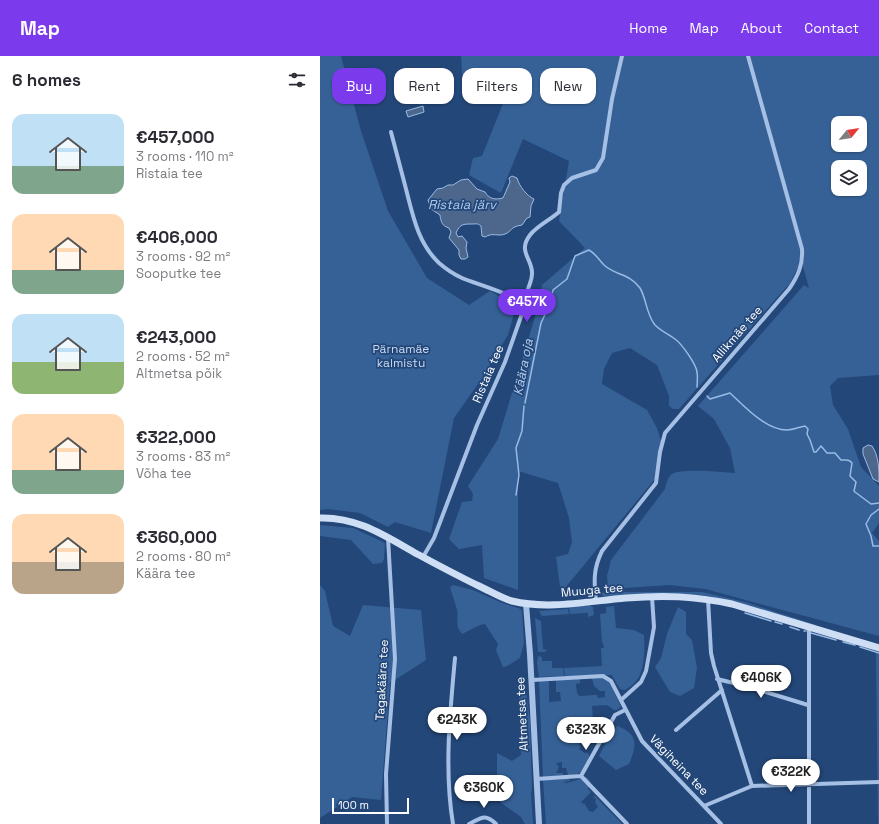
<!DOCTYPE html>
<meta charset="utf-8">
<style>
body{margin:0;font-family:"Space Grotesk",sans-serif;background:#f7f7f7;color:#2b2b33;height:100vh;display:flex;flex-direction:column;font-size:15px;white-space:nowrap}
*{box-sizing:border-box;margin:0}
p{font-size:13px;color:#7c7c81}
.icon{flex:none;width:22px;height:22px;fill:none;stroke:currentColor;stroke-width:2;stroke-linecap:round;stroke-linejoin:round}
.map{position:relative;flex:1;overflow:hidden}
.drawer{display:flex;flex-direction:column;background:#fff;width:320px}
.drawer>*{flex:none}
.hud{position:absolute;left:12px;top:12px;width:380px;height:36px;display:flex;gap:8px}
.needle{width:26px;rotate:60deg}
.fabs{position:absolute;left:511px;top:60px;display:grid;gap:8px}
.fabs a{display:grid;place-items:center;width:36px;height:36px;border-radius:8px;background:#fff;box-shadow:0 1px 3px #0004;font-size:20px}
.scale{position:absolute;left:12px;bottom:10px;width:77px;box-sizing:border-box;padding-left:4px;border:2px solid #fff;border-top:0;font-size:11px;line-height:14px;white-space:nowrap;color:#fff;-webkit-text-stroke:3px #234779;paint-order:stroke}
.price{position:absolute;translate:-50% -34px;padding:0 9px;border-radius:14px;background:#fff;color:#222;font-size:13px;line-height:26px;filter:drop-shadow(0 1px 2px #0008)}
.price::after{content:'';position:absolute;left:50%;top:24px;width:12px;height:9px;margin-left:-6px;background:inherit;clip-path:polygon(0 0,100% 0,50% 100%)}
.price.selected{background:#7c3aed;color:#fff}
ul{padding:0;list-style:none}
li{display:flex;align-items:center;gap:12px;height:100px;padding:0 12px}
li span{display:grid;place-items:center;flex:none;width:112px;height:80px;border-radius:12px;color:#555}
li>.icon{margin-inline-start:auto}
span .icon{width:48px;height:48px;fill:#fffc;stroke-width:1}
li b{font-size:17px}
h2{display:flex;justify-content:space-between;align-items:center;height:48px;padding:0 12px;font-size:17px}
.pill{padding:0 14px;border-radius:12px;background:#fff;box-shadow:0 1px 3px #0004;font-size:14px;line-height:36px}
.pill.selected{background:#7c3aed;color:#fff}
header{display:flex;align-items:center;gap:24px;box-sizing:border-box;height:56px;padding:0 20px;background:#7c3aed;color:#fff}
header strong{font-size:19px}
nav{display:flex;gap:22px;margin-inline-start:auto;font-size:14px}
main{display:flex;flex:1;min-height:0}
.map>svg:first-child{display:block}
.green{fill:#366197;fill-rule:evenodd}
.water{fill:#4d678c;stroke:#99bbe5}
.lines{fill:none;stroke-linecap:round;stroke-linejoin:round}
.stream{stroke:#99bbe5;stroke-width:1.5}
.minor{stroke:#a5c0e4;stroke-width:4}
.tertiary{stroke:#a5c0e4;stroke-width:6}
.secondary{stroke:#cedef4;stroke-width:7}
.labels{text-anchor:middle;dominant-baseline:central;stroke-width:3.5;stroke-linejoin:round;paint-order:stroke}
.street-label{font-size:12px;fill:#fff;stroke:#234779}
.park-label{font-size:12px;fill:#c8dbf3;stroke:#234779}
.water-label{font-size:13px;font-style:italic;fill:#b0caec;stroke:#234779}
</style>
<header>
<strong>Map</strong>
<nav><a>Home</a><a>Map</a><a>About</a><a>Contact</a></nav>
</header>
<main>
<section class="drawer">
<h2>6 homes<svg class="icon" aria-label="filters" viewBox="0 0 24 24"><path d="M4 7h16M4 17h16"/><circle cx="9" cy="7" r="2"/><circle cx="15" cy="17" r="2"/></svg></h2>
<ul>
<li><span style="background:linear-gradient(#bfe0f5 65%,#7fa58c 0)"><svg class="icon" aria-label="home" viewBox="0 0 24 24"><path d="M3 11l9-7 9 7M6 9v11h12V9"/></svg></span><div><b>€457,000</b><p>3 rooms · 110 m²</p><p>Ristaia tee</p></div></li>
<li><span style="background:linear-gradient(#ffd9b3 70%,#7fa58c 0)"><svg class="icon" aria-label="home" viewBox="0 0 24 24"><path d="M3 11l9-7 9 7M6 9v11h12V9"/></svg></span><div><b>€406,000</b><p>3 rooms · 92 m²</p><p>Sooputke tee</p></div></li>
<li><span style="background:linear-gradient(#bfe0f5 60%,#8fb573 0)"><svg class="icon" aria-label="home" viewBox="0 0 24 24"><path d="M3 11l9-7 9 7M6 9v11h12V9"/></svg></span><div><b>€243,000</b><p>2 rooms · 52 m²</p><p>Altmetsa põik</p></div></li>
<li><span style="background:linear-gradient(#ffd9b3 70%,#7fa58c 0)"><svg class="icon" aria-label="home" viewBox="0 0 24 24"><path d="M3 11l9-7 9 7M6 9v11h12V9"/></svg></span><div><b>€322,000</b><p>3 rooms · 83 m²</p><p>Võha tee</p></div></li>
<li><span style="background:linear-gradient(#ffd9b3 60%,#b9a48a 0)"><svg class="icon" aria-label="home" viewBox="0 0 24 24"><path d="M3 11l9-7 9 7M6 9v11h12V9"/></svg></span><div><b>€360,000</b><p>2 rooms · 80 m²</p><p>Käära tee</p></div></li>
</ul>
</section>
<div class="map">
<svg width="559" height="768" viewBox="0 0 559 768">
<rect width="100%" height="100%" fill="#234779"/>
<path class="green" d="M0,0h21l20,75 27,80 39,67 42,27 21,-14 26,15 -8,29 -28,46 -26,37 -23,115 -36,-11 -7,5 -28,-14 -32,-4 -8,1z
M141,0h418v319l-41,3 -8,8 3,19 15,24 13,38 18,19v37l-7,10 7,8v95l-174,-47 -35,-4 -62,4 -1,-13 4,-16 54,-71c1,-5 2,-11 7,-15 8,-6 50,-2 63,-1l-5,-25 -16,-29 -16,-13 106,-121 5,3 -9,-32 -2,11 -8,16 -111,126h-6l-4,-3v-10l-12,-31 -27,-17 -18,5 -8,16 -2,15 45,26 10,18 4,13 -2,33 -94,114 -5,-1 -4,-30 12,-3 4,-12 -3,-24 -11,-35 -40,-12v119l-34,-12 -2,-33 -23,4 -10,-10 13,-37 10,-1 1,-7 -5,-8 30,-47 37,-122 7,-32 43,-37 -26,-27 10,-60 -46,-22 -22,54 -32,-18 4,-17 9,-2 24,-60 -30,-10 -13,3zM518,67h22v22h-22zM518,111h22v22h-22z
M0,469l33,3 32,15 -1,16 -2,4 -9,1 -22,-24 -31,-4z
M0,529l5,6 8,35 17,10 13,-31 58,5 5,50 -36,23 -9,117 -29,-3 -32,21z
M133,529l20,5 29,13 19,6 1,3 2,31 -4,15 -13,8 -4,1 -7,-17 2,-6 -13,-20 -5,1 -18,9c-8,-10 -3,-14 -5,-24 -2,-8 -5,-15 -7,-23z
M290,536h92l43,10 71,23 -1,1 -105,-30c-36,-4 -71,0 -107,0l-4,-3z
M269,549l4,2 1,8 -6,2v-4l-18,1 -1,-6 -31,1z
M294,550l2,22 18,2 10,5c1,13 1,34 -7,45 -3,4 -7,7 -12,10l-5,-1 -8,-14 -47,1 -1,-8 38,-2 -1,-18h3l-1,-5h-1l-2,-29 6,-1v-6z
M358,551l8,5v22l6,6 5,28 -3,20 -14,8 -10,-4 -15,-25 6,-9 6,-24z
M248,553l1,5 -27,2 -3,-5z
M215,562l6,3 2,28 4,1 -2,2h-7z
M556,596l3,1v171h-1z
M218,600l4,1v4h10v7h11l1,8 -25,1 -2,-14z
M272,622h13l5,5 11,24 -4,3h-3l-7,-5 -15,1 1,14h12l4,2 -11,19 -17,-9 -4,7 4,2 -2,4 2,1 -2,3 6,4h3l2,5c-7,12 -7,17 -22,17l-2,-7h-4v-6l-6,1 3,4 -3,6h7v3l-20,1 -4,-96h9l1,1v20l12,-1 -1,-9h-4v-12l24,-1v4l-4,1 1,9 2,3 16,-1h2l1,3 7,-1v-6h-5l-6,-5z
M206,636l4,28 2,69 -1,4 2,31h-8l-4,-7 -21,-15 -3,-28v-21l15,8 9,-6 -2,-57z
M297,670c22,8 20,19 12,38l-13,6 -17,-14 10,-19z
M267,721l4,6 -3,6 3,3 -10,10 2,2 1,-1 5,8 4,1 5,-5 -3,-5 1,-3 -3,-2 2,-1 27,28h-76l-3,-44 26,-1 1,2 -7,1 4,1z"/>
<path class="water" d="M103,50l1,6 -16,5 -2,-6z
M192,120l5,2c2,8 10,18 17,21l-3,7 -1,11 -3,1 -5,7c-13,2 -9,6 -17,9 -7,3 -12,-2 -20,3l-3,-1 -1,-10c-4,-3 -4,-2 -9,-2 -9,0 -12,0 -16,9l2,4 4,-1 5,6 -1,6 2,9 -3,2h-4l-2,-4v-5l-10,-12 2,-6 -2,-4c-7,-2 -8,-6 -9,-13l-9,-6 -3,-9 9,-11 6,-1 5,-3h5l8,-5 7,-1 9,10 8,3c4,7 10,8 18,6l7,-16 -1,-4z
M548,389l4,1c7,10 7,24 7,36l-6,-3 -10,-25v-6z"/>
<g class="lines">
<path class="stream" d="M387,340l3,3 20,-6c15,14 36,37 57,37 6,0 12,-3 18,-4l3,3 -1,5 3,6 4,12h2l5,-6 6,7h8l6,7c5,0 8,-1 11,3l-2,13 6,6 -2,9 1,1 16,12 8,-1
M205,347l16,-80 8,-17 4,-16 14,-11 8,-23 14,-6c7,4 10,10 15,15 12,11 25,8 36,23 7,12 6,26 15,37 6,6 13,9 20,14 7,5 21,25 22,33 1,5 0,11 0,15
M196,439l3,-20 -3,-27 6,-17 2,-25
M559,453l-8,6 -5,9 5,12 2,10h6
M425,557l26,8
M455,566l7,2
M470,571l9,3
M484,575h2
M491,577l25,7
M523,586l12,3
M540,591l19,6"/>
<path class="minor" d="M71,76c5,19 10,38 15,57 7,27 12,54 33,74 7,6 14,11 23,15 13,6 58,17 62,30l-19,54 -28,63 -43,113 -11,19
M202,248c3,-8 10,-22 10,-30 1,-15 -15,-22 -2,-39 7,-9 20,-15 29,-23l2,-19 3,-8 8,-7 24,-8 7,-12 9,-59 10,-43
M388,543l3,54 3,13 38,120
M276,545c-2,-19 -3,-32 6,-50l54,-68 4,-31 5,-19 124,-144c9,-13 14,-24 13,-40l-54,-193
M397,623l29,7 62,19
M212,624l71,-4 8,5 31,60 79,83
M301,644l20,-18 5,-11 8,-44 -2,-30
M356,674l46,-40
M261,720l46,48
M216,723l45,-3 34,-61 10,-5
M384,750l48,-20 127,-4
M67,768l-1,-50 9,-115 -7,-121
M133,768c-9,-54 -3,-111 2,-166
M149,768c12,-6 16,-11 27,0
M489,768v-197"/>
<path class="tertiary" d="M206,548l4,50 9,170"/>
<path class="secondary" d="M0,462c38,-1 65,18 97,36 21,11 41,22 62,32 11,5 22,12 33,15 37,9 77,0 114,-3 38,-3 68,-2 106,6l147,44"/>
</g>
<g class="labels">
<g class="street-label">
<text transform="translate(417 278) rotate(-49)">Allikmäe tee</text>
<text transform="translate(168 318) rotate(-67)">Ristaia tee</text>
<text transform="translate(272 534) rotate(-5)">Muuga tee</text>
<text transform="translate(62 624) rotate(-87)">Tagakäära tee</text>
<text transform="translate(202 658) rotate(-93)">Altmetsa tee</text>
<text transform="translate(359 709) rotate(46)">Vägiheina tee</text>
</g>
<g class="park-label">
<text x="81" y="293">Pärnamäe<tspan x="81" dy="14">kalmistu</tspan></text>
</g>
<g class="water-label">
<text x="142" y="148">Ristaia järv</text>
<text transform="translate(203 311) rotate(-79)">Käära oja</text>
</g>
</g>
</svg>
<div class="fabs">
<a><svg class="needle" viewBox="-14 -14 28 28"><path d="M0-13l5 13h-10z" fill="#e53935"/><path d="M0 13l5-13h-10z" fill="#7c7c81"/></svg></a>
<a><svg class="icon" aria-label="layers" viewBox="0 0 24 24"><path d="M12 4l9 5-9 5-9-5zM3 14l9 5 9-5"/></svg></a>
</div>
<div class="scale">100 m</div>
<b class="price selected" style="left:207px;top:267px">€457K</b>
<b class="price" style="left:441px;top:643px">€406K</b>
<b class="price" style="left:137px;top:685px">€243K</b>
<b class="price" style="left:266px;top:695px">€323K</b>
<b class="price" style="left:471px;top:737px">€322K</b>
<b class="price" style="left:164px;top:753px">€360K</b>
<div class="hud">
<a class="pill selected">Buy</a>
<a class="pill">Rent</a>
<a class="pill">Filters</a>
<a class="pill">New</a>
</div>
</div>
</main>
